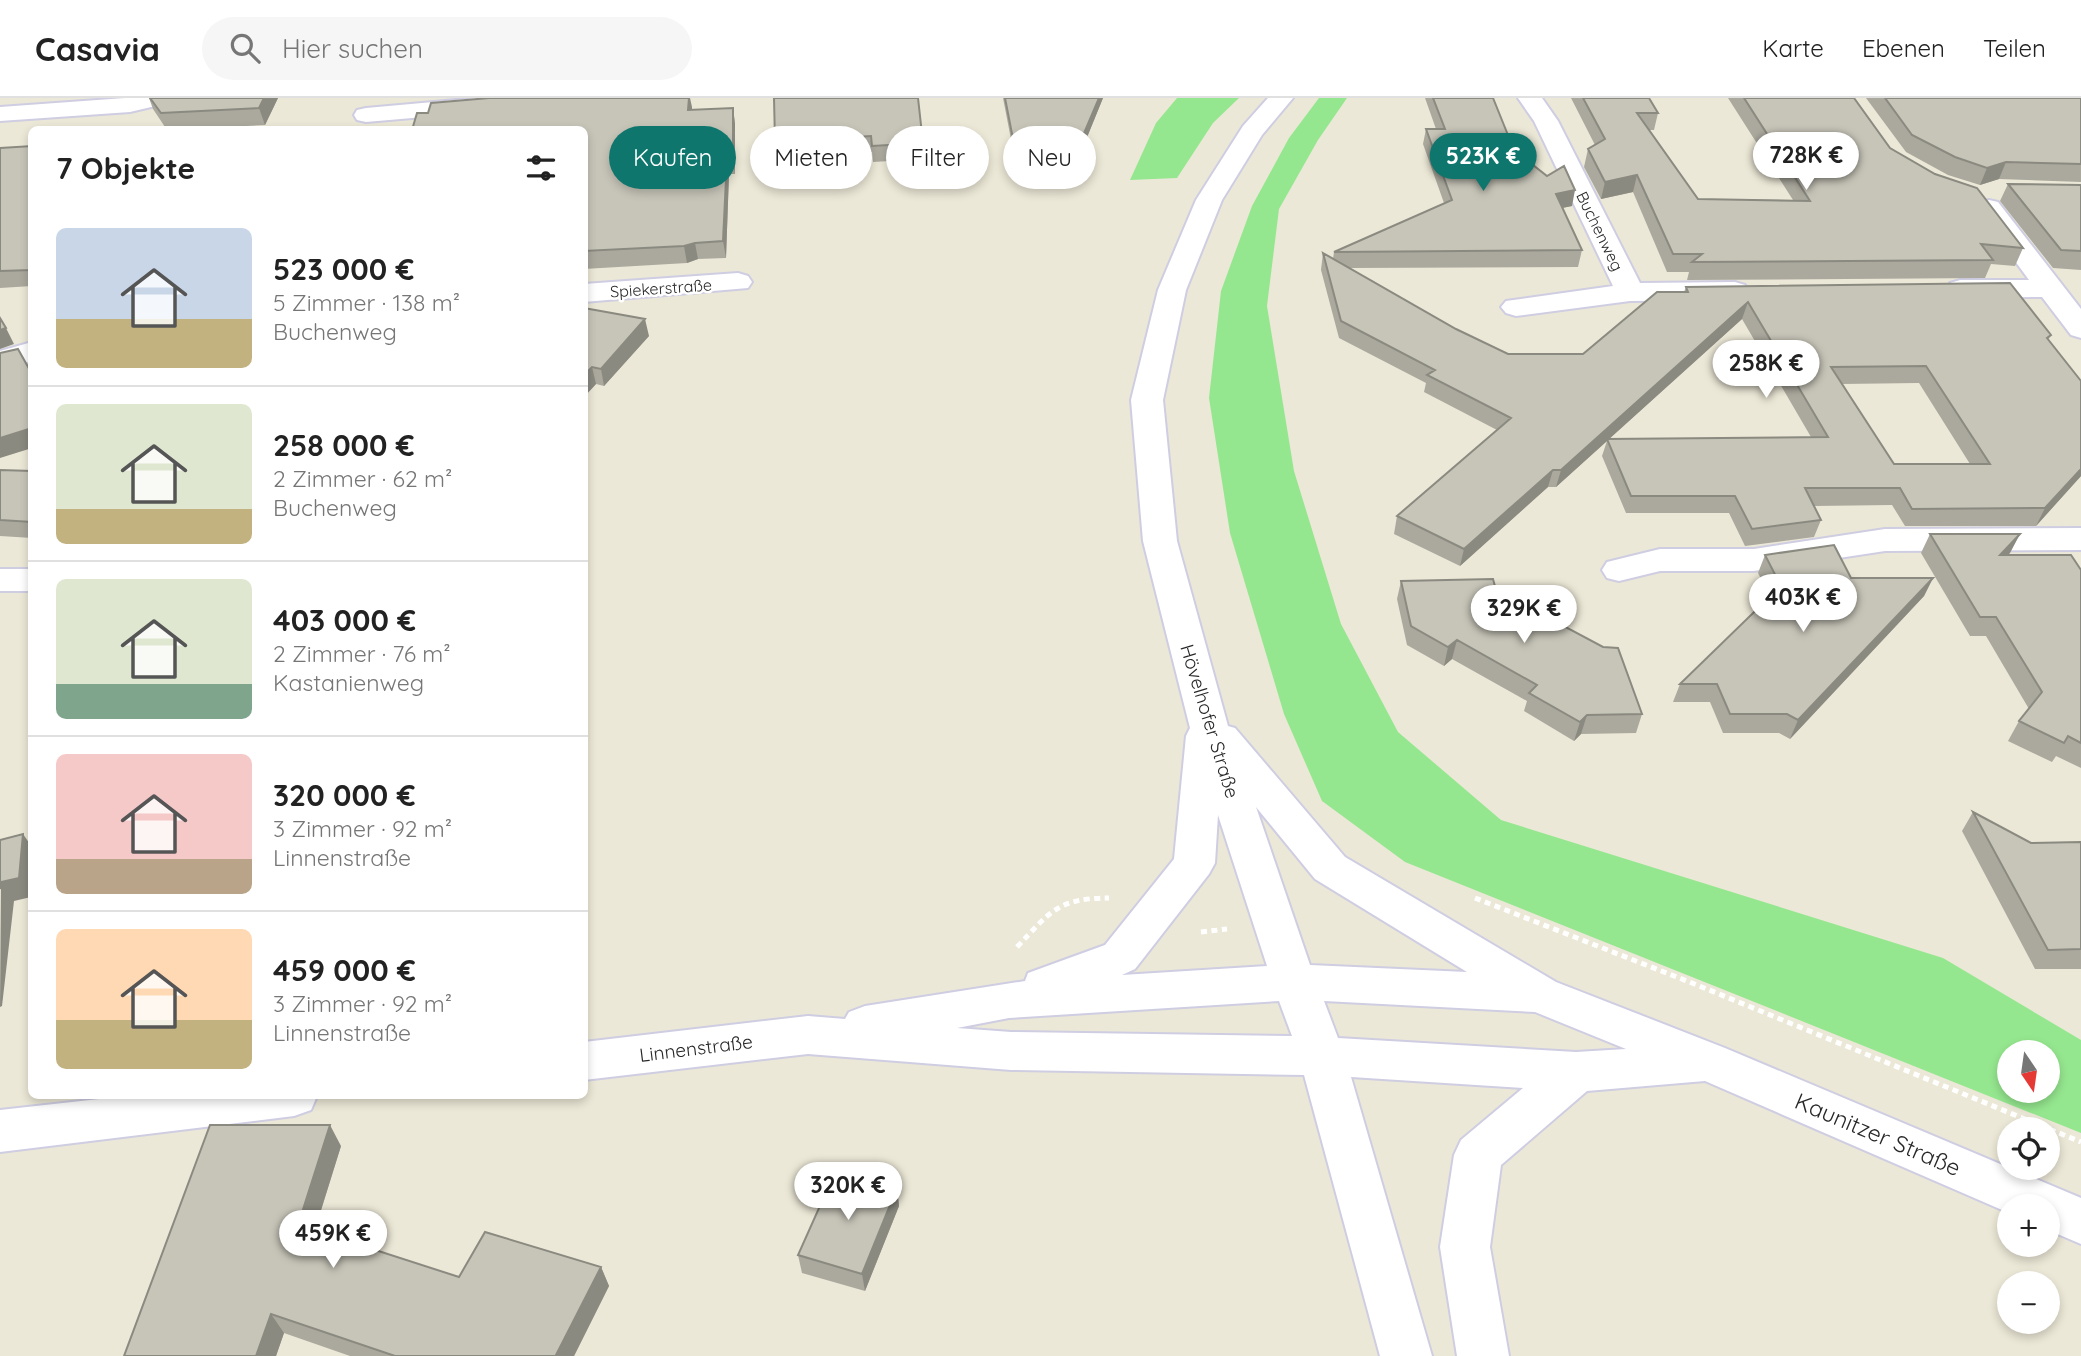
<!DOCTYPE html>
<html lang="de">
<meta charset="utf-8">
<style>
body{margin:0;font-family:Quicksand,sans-serif;background:#f6f6f6;color:#222;height:100vh;display:flex;flex-direction:column;font-size:26px;white-space:nowrap}
*{box-sizing:border-box;margin:0}
p{font-size:23px;color:#767676}
.icon{flex:none;width:38px;height:38px;fill:none;stroke:currentColor;stroke-width:2;stroke-linecap:round;stroke-linejoin:round}
.map{position:relative;flex:1;overflow:hidden}
.sheet{position:absolute;left:28px;top:28px;width:560px;height:973px;display:flex;flex-direction:column;background:#fff;border-radius:10px;box-shadow:0 4px 10px #0003}
.sheet>*{flex:none}
.hud{position:absolute;left:609px;top:28px;width:665px;height:63px;display:flex;gap:14px}
.needle{width:46px;rotate:167deg}
.fabs{position:absolute;left:1997px;top:942px;display:grid;gap:14px}
.fabs a{display:grid;place-items:center;width:63px;height:63px;border-radius:50%;background:#fff;box-shadow:0 4px 10px #0003;font-size:35px}
.price{position:absolute;translate:-50% -60px;padding:0 16px;border-radius:24px;background:#fff;color:#222;font-size:23px;line-height:46px;filter:drop-shadow(0 2px 4px #0008)}
.price::after{content:'';position:absolute;left:50%;top:42px;width:21px;height:16px;margin-left:-10px;background:inherit;clip-path:polygon(0 0,100% 0,50% 100%)}
.price.current{background:#0f766e;color:#fff}
ul{padding:0;list-style:none}
li{display:flex;align-items:center;gap:21px;height:175px;padding:0 28px}
li+li{border-top:2px solid #e0e0e0}
li span{display:grid;place-items:center;flex:none;width:196px;height:140px;border-radius:10px;color:#555}
li>.icon{margin-inline-start:auto}
span .icon{width:84px;height:84px;fill:#fffc;stroke-width:1}
li b{font-size:30px}
h2{display:flex;justify-content:space-between;align-items:center;height:84px;padding:0 28px;font-size:30px}
.tag{padding:0 24px;border-radius:32px;background:#fff;box-shadow:0 4px 10px #0003;font-size:24px;line-height:63px}
.tag.current{background:#0f766e;color:#fff}
header{display:flex;align-items:center;gap:42px;box-sizing:border-box;height:98px;padding:0 35px;background:#fff;border-bottom:2px solid #e0e0e0}
header strong{font-size:33px}
nav{display:flex;gap:38px;margin-inline-start:auto;font-size:24px}
.search{width:490px;height:63px;background:#f6f6f6;display:flex;align-items:center;gap:18px;box-sizing:border-box;padding:0 24px;border-radius:38px;color:#767676;font-size:26px}
.map>svg:first-child{display:block}
.green{fill:#95e78f;fill-rule:evenodd}
.lines{fill:none;stroke-linecap:round;stroke-linejoin:round}
.street-casing{stroke:#cfcde2;stroke-width:4}
.secondary-casing{stroke:#cfcde2;stroke-width:4}
.path{stroke:#fff;stroke-width:5;stroke-dasharray:6 4.5;stroke-linecap:butt}
.street{fill:#fff;fill-rule:evenodd}
.secondary{fill:#fff;fill-rule:evenodd}
.wall{fill:#aba99e;fill-rule:evenodd}
.shaded-wall{fill:#8b8a81}
.building{fill:#c7c5b8;stroke:#8b8a81;stroke-width:2;fill-rule:evenodd}
.labels{text-anchor:middle;dominant-baseline:central;stroke-width:5;stroke-linejoin:round;paint-order:stroke}
.far-street-label{font-size:16px;fill:#282828;stroke:#fff}
.street-label{font-size:19px;fill:#282828;stroke:#fff}
.near-street-label{font-size:23px;fill:#282828;stroke:#fff}
</style>
<header>
<strong>Casavia</strong>
<div class="search"><svg class="icon" aria-label="search" viewBox="0 0 24 24"><circle cx="10" cy="10" r="6"/><path d="M15 15l6 6"/></svg>Hier suchen</div>
<nav><a>Karte</a><a>Ebenen</a><a>Teilen</a></nav>
</header>
<div class="map">
<svg width="2081" height="1258" viewBox="0 0 2081 1258">
<rect width="100%" height="100%" fill="#ece8d7"/>
<path class="green" d="M1177,0h62l-26,25 -36,55 -47,2 26,-57z
M1319,0h28l-29,42 -39,69 -12,97 27,165 47,153 57,108 103,88 442,138 138,82v93l-676,-271 -83,-61 -38,-87 -54,-181 -21,-135 12,-107 31,-85 37,-68zM2009,954h39v38h-39z"/>
<g class="lines">
<g class="street-casing">
<path id="street" d="M125,0h46l-3,5 -38,9 -130,9v-14z
M478,0l13,2 3,5 -3,5 -9,2 -116,10 -9,-2 -3,-5 3,-5 9,-2z
M1518,0h24l16,23 82,162 95,-1 10,3 4,6 -4,6 -10,3 -105,1 -114,15 -10,-3 -5,-6 5,-6 107,-15 -79,-165z
M1989,102l9,2 83,107v29l-10,-3 -29,-38 -82,1 -10,-3 -4,-6 4,-6 10,-3h69l-53,-72 4,-6z
M738,175l10,3 4,6 -4,6 -164,14v-18z
M32,244v19l-32,9v-19z
M2081,430v22l-196,1 -131,20h-94l-41,10 -12,-3 -5,-8 5,-8 53,-13h94l131,-20z
M0,471h32v22h-32z
M808,918l16,6 7,13 -7,13 -16,6 -224,26v-38z
M126,998h191l-6,14 -17,6 -294,36v-42z"/>
</g>
<g class="secondary-casing">
<path id="secondary" d="M1268,0h25l-31,37 -40,65 -36,90 -23,110 14,141 51,185 7,2 110,129 211,125 169,66 356,150v46l-33,-14v-24h-39v7l-304,-132 -118,10 -86,74 -11,82 19,109h-52l-17,-109 14,-92 7,-15 62,-52 -172,-11 81,279h-52l-76,-281 -293,-5 -203,-16 -16,-6 -7,-13 7,-13 16,-6 37,3 4,-7 16,-6 160,-25 3,-8 77,-28 69,-86 12,-123 4,-8 -47,-187 -12,-141 27,-110 38,-90 47,-74zM1256,709l59,72 152,93 -157,-7zM1218,717l49,151 -145,9 13,-6 74,-95 6,-11zM1279,903l13,35 -281,-4 -54,-4 52,-10zM1324,903l211,11 91,37 -50,3 -238,-14z"/>
</g>
<path class="path" d="M1475,800l217,85 389,159
M1201,834l26,-3
M1017,849c33,-35 41,-49 92,-49"/>
<use href="#street" class="street"/>
<use href="#secondary" class="secondary"/>
</g>
<path class="wall" d="M149,0h129l-13,27 -98,5 -14,-21z
M774,0l149,45 1,16 -51,3 -1,-10 -95,5 -2,-16z
M1003,0h100l-24,59 -64,3z
M1425,0h68l21,52 58,56 -10,2 20,42 -4,17 -229,1 107,61 52,25h75l101,-62 2,-5 365,48 -3,5 33,136 -45,50h-131l-13,-21 -78,1 7,14 -7,17 -69,9 -16,-33h-103l-24,-57 5,-15 -51,46h-8l-88,79 -66,-32 3,-18 100,-86 -73,-38 2,-9 -87,-45 -18,-68 2,-17 10,6 1,-7 110,-49 -21,-59 3,-15h10zM1742,221l69,118 -202,2zM1919,285l51,81h-76l-52,-80z
M1571,0h78l9,15 -4,17h-5l49,69 95,1 -65,-102h126l36,50 133,100 -8,18 -24,-2 -6,14 -298,2 2,-8h-22l-34,-80 -32,7 -17,-32 4,-18 7,-4z
M1866,0h215v84l-82,-3 -19,6 -32,-10 -42,-23z
M692,9v3l41,-2 2,16v50h-6l-3,84 -28,1 -11,4 -103,6v-139l-156,-17z
M32,48v140l-32,2v-140z
M2008,86l73,1v85l-28,-2 -53,-67z
M584,210l65,28 -45,50 -8,-2 -12,13z
M0,372l32,1v67l-32,-2z
M1930,436h90l-12,21 73,15v198l-25,-12 -4,6 -44,-21 11,-20 10,-12 -43,-73h-16l-49,-83z
M1765,457l86,23h82l-9,18 -134,143 -11,-6h-56l-13,-31h-37l7,-18 90,-88 -12,-23z
M1401,483l95,9 146,124 -6,19 -55,1 -7,7 -50,-30 3,-10 -75,-42 -8,7 -37,-21 -10,-46z
M1973,714l58,31 50,-1v127h-46l-73,-138z
M341,1048l-26,84 144,47 142,-10 8,19 -35,70h-224l-66,-23 -8,23h-152z
M897,1090l2,18 -34,85 -63,-18 -4,-18z"/>
<path class="shaded-wall" d="M264,0h14l-13,27 -6,-17z
M689,0h1l2,9 -2,19 -2,-16z
M1099,0h4l-24,59v-12z
M733,10l2,16v50l-2,-16z
M727,60l2,16 -3,84 -3,-17z
M2006,64l-7,17 -19,6 7,-17z
M1637,77l-4,17 -32,7 4,-17z
M1575,92l-3,16 -20,4 4,-16z
M695,145l3,16 -11,4 -3,-17z
M1748,204l-6,17 -134,121 -1,-1v2l-51,46 5,-17z
M645,221l4,17 -45,50 -3,-17z
M6,230l8,16 -14,5v-19z
M592,269l4,17 -12,13v-22z
M32,330v20l-32,10v-20z
M2081,371v7l-45,50 9,-18z
M1553,372l-5,17 -88,79 4,-17z
M2020,436l-10,19 -20,22 10,-20z
M1933,480l-9,18 -134,143 8,-19z
M1457,542l-5,19 -8,7 4,-19z
M1587,617l-6,19 -7,7 6,-19z
M23,736l9,13 -1,50 -17,4 -12,105 -2,1 1,-125z
M330,1027l11,21 -31,99 -12,-20z
M897,1090l2,18 -34,85 -3,-17z
M601,1169l8,19 -35,70h-17l-1,-1z
M271,1216l13,19 -8,23h-20z"/>
<path class="building" d="M150,0h114l-5,10 -98,5z
M489,0h200l-1,12 45,-2v50h-6l-4,83 -28,2 -11,3 -100,5v-121h-172l5,-17h11l3,-10z
M774,0h144l5,45 -51,3 -1,-10 -96,5z
M1005,0h94l-20,47 -64,4z
M1433,0h60l21,52 33,26 17,-10 11,24 -19,4 26,56 -248,2 118,-52 -26,-71h19z
M1583,0h66l9,15h-21l61,86 112,2 -66,-103h110l36,50 45,26 42,14 46,60 -42,-4 12,16 -301,2 10,-8h-29l-36,-79 -32,7 -17,-33 17,-10z
M1885,0h196v66l-75,-2 -19,6 -32,-11 -43,-22z
M32,48v124l-32,1v-123z
M2008,86l73,1v66l-20,-1z
M1323,155l133,76 52,25h75l74,-62h31l-2,-5 324,-4 41,52 -4,3 34,43v88l-36,39 -133,1 -12,-21h-95l16,32 -69,9 -17,-33h-104l-24,-57 221,-2 -80,-135 -187,168h-8l-89,79 -67,-33 114,-98 -84,-43 8,-5 -94,-49zM1926,268l64,98h-96l-63,-97z
M584,210l61,11 -44,50 -9,-2 -8,8z
M0,220l6,10 -6,2z
M18,251l14,25v54l-32,10v-85z
M0,372l32,1v51l-32,-2z
M1930,436h90l-20,21h71l10,15v173l-13,-7 -4,7 -45,-22 23,-29 -46,-75h-16z
M1834,447l17,33h82l-135,142 -11,-6h-57l-13,-30h-37l101,-98 -16,-31z
M1493,481l3,11 107,57 15,1 24,66 -55,1 -7,7 -51,-29 8,-8 -80,-45 -9,7 -37,-21 -10,-45z
M1973,714l58,31 50,-1v107l-33,1z
M23,736l-4,44 -18,4 -1,7v-49z
M210,1027h120l-32,100 161,52 26,-45 116,35 -45,88 5,1h-166l-124,-42 -15,42h-132z
M836,1072l61,18 -35,86 -64,-19z"/>
<g class="labels">
<g class="far-street-label">
<text transform="translate(1600 133) rotate(64)">Buchenweg</text>
<text transform="translate(661 190) rotate(-4)">Spiekerstraße</text>
</g>
<g class="street-label">
<text transform="translate(1210 623) rotate(73)">Hövelhofer Straße</text>
<text transform="translate(696 950) rotate(-7)">Linnenstraße</text>
</g>
<g class="near-street-label">
<text transform="translate(1878 1036) rotate(23)">Kaunitzer Straße</text>
</g>
</g>
</svg>
<div class="fabs">
<a><svg class="needle" viewBox="-14 -14 28 28"><path d="M0-13l5 13h-10z" fill="#e53935"/><path d="M0 13l5-13h-10z" fill="#767676"/></svg></a>
<a><svg class="icon" aria-label="locate" viewBox="0 0 24 24"><circle cx="12" cy="12" r="6"/><path d="M12 2v4M12 18v4M2 12h4M18 12h4"/></svg></a>
<a>+</a>
<a>−</a>
</div>
<b class="price" style="left:1806px;top:94px">728K €</b>
<b class="price current" style="left:1483px;top:95px">523K €</b>
<b class="price" style="left:1766px;top:302px">258K €</b>
<b class="price" style="left:1803px;top:536px">403K €</b>
<b class="price" style="left:1524px;top:547px">329K €</b>
<b class="price" style="left:848px;top:1124px">320K €</b>
<b class="price" style="left:333px;top:1172px">459K €</b>
<div class="hud">
<a class="tag current">Kaufen</a>
<a class="tag">Mieten</a>
<a class="tag">Filter</a>
<a class="tag">Neu</a>
</div>
<section class="sheet">
<h2>7 Objekte<svg class="icon" aria-label="filters" viewBox="0 0 24 24"><path d="M4 7h16M4 17h16"/><circle cx="9" cy="7" r="2"/><circle cx="15" cy="17" r="2"/></svg></h2>
<ul>
<li><span style="background:linear-gradient(#c9d6e8 65%,#c2b280 0)"><svg class="icon" aria-label="home" viewBox="0 0 24 24"><path d="M3 11l9-7 9 7M6 9v11h12V9"/></svg></span><div><b>523 000 €</b><p>5 Zimmer · 138 m²</p><p>Buchenweg</p></div></li>
<li><span style="background:linear-gradient(#dfe7d0 75%,#c2b280 0)"><svg class="icon" aria-label="home" viewBox="0 0 24 24"><path d="M3 11l9-7 9 7M6 9v11h12V9"/></svg></span><div><b>258 000 €</b><p>2 Zimmer · 62 m²</p><p>Buchenweg</p></div></li>
<li><span style="background:linear-gradient(#dfe7d0 75%,#7fa58c 0)"><svg class="icon" aria-label="home" viewBox="0 0 24 24"><path d="M3 11l9-7 9 7M6 9v11h12V9"/></svg></span><div><b>403 000 €</b><p>2 Zimmer · 76 m²</p><p>Kastanienweg</p></div></li>
<li><span style="background:linear-gradient(#f6c9c9 75%,#b9a48a 0)"><svg class="icon" aria-label="home" viewBox="0 0 24 24"><path d="M3 11l9-7 9 7M6 9v11h12V9"/></svg></span><div><b>320 000 €</b><p>3 Zimmer · 92 m²</p><p>Linnenstraße</p></div></li>
<li><span style="background:linear-gradient(#ffd9b3 65%,#c2b280 0)"><svg class="icon" aria-label="home" viewBox="0 0 24 24"><path d="M3 11l9-7 9 7M6 9v11h12V9"/></svg></span><div><b>459 000 €</b><p>3 Zimmer · 92 m²</p><p>Linnenstraße</p></div></li>
</ul>
</section>
</div>
